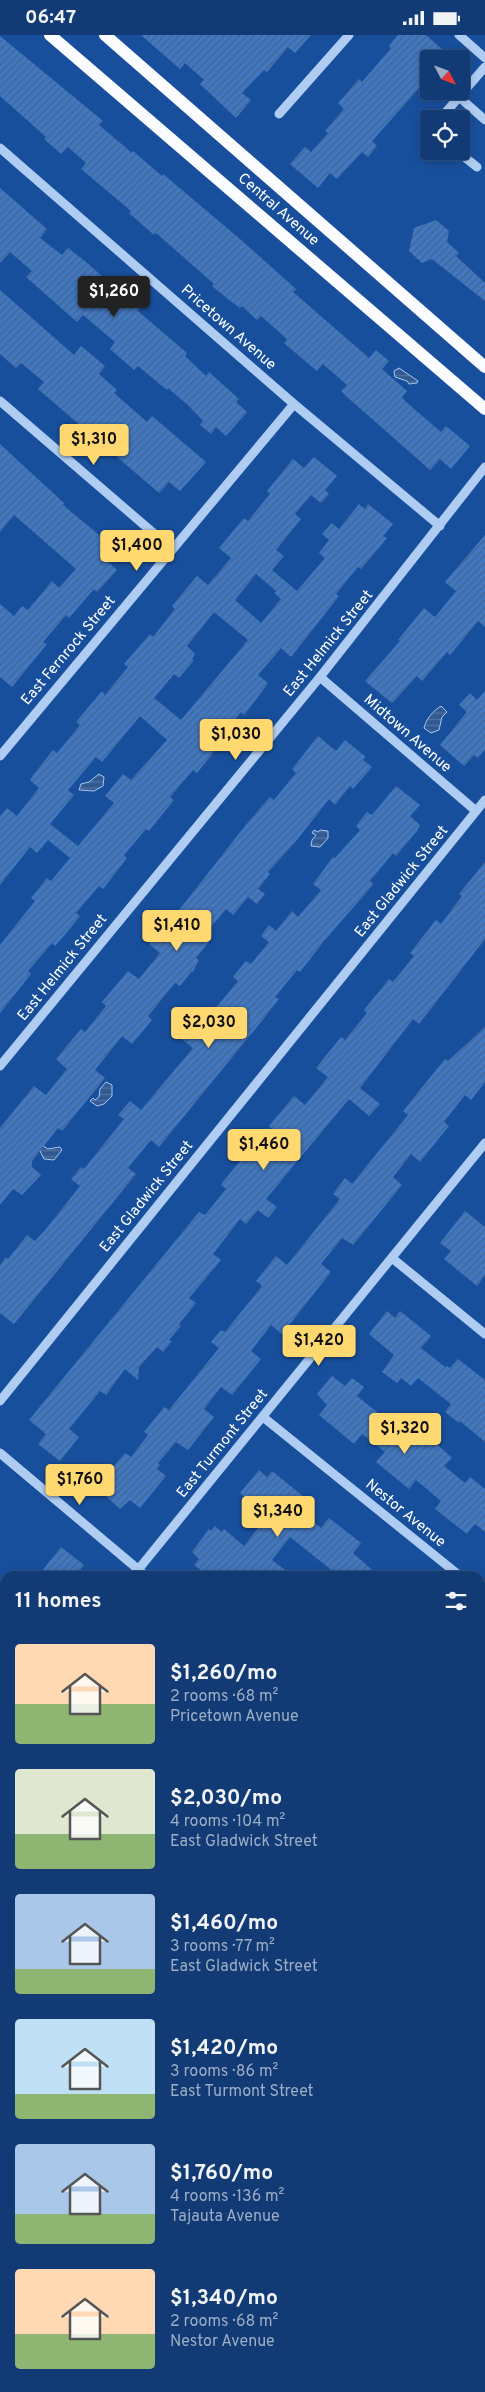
<!DOCTYPE html>
<meta charset="utf-8">
<style>
body{margin:0;font-family:Overpass,sans-serif;background:#1b427a;color:#f1f3f6;height:100vh;display:flex;flex-direction:column;font-size:19px;white-space:nowrap}
*{box-sizing:border-box;margin:0}
p{font-size:16px;color:#9cadc5}
.icon{flex:none;width:28px;height:28px;fill:none;stroke:currentColor;stroke-width:2;stroke-linecap:round;stroke-linejoin:round}
.map{position:relative;flex:1;overflow:hidden}
.panel{position:absolute;left:0px;top:1536px;width:485px;height:821px;display:flex;flex-direction:column;background:#123b75;border-radius:15px 15px 0 0;box-shadow:0 2px 8px #0003,0 0 0 1px #315587}
.panel>*{flex:none}
.needle{width:32px;rotate:131deg}
.buttons{position:absolute;left:420px;top:15px;display:grid;gap:10px}
.buttons a{display:grid;place-items:center;width:50px;height:50px;border-radius:5px;background:#123b75;box-shadow:0 2px 8px #0003,0 0 0 1px #315587;font-size:25px}
.price{position:absolute;translate:-50% -42px;padding:0 11px;border-radius:5px;background:#ffd870;color:#111;font-size:16px;line-height:32px;filter:drop-shadow(0 1px 2px #0008)}
.price::after{content:'';position:absolute;left:50%;top:30px;width:15px;height:11px;margin-left:-8px;background:inherit;clip-path:polygon(0 0,100% 0,50% 100%)}
.price.selected{background:#222;color:#fff}
ul{padding:0;list-style:none}
li{display:flex;align-items:center;gap:15px;height:125px;padding:0 15px}
li span{display:grid;place-items:center;flex:none;width:140px;height:100px;border-radius:5px;color:#555}
li>.icon{margin-inline-start:auto}
span .icon{width:60px;height:60px;fill:#fffc;stroke-width:1}
li b{font-size:21px}
h2{display:flex;justify-content:space-between;align-items:center;height:60px;padding:0 15px;font-size:21px}
.status{display:flex;justify-content:space-between;align-items:center;height:35px;padding:0 25px;background:#123b75;direction:ltr}
.status svg{height:14px;fill:currentColor}
.map>svg:first-child{display:block}
.water{fill:url(#water-rules);stroke:#a2c7f4}
.building{fill:url(#building-hatch);fill-rule:evenodd}
.lines{fill:none;stroke-linecap:round;stroke-linejoin:round}
.minor{stroke:#afccf2;stroke-width:9}
.major{stroke:#fafcff;stroke-width:12}
.labels{text-anchor:middle;dominant-baseline:central;stroke-width:5;stroke-linejoin:round;paint-order:stroke}
.street-label{font-size:15px;fill:#fff;stroke:#184f9c}
</style>
<div class="status"><b>06:47</b><svg viewBox="0 0 49 12"><path d="M0 12V9h3v3zM5 12V6h3v6zM10 12V3h3v9zM15 12V0h3v12zM26 1h20v11H26zM47 4h2v5h-2z"/></svg></div>
<div class="map">
<svg width="485" height="2357" viewBox="0 0 485 2357">
<defs>
<pattern id="water-rules" width="6" height="5" patternUnits="userSpaceOnUse" patternTransform="scale(1.25)"><rect width="6" height="5" fill="#325a92"/><path d="M0 2.5h6" fill="none" stroke="#5173a2"/></pattern>
<pattern id="building-hatch" width="6" height="6" patternUnits="userSpaceOnUse" patternTransform="scale(1.25)"><rect width="6" height="6" fill="#4178c2"/><path d="M-1 1l2-2M0 6l6-6M5 7l2-2" fill="none" stroke="#46648d"/></pattern>
</defs>
<rect width="100%" height="100%" fill="#184f9c"/>
<path class="water" d="M399,333l19,13 -1,2 -8,1 -2,-3 -12,-4 -1,-6z
M441,671l6,6 -5,5 -3,13 -8,3 -7,-5c2,-9 9,-17 17,-22z
M99,739l5,3 -1,9 -9,5 -15,-1 2,-6 8,-2z
M314,795l4,2 2,-2 8,1v7l-8,9 -9,-1 1,-6 4,-5 -4,-2z
M106,1047l6,3v11l-8,8 -7,2 -7,-5 3,-3 2,2 4,-3 1,-8z
M43,1111l5,3 12,-2 2,3 -8,10 -10,-1 -5,-10z"/>
<path class="building" d="M141,0h170l-16,18 -7,-6 -21,25 -3,-2 -22,23 9,7 -15,18 -36,-34 4,-4 -19,-17 -5,6z
M398,0h28l27,24h-24v18l-57,64 5,5 -9,11 -6,-5 -25,27 -7,-6 -12,15 -28,-24 15,-17 6,5 17,-19 -3,-2 19,-22 -6,-6 21,-24 3,3 29,-34 -2,-2z
M0,1l103,85 -4,4 33,28 1,-2 29,25 1,-2 77,65 56,50 -3,3 76,66 7,-8 13,11 -7,8 25,22 -5,6 3,4 36,31 5,-6 24,20 -19,23 -11,-10 -10,11 -84,-74 -5,-5 6,-6 -24,-21 -6,7 -33,-28 3,-4 -26,-23 -4,4 -15,-14 -2,2 -11,-8 -17,-14 2,-2 -58,-51 -2,2 -25,-22 2,-2 -50,-42 5,-6 -18,-16 -7,7 -17,-15 2,-2 -46,-41z
M0,153l47,41 -7,9 22,17 6,-7 18,14 53,47 -1,2 49,42 -2,3 21,20 3,-4 30,27 -3,3 11,10 -21,24 -10,-9 -5,7 -11,-9 3,-4 -14,-15 -21,-18 -1,2 -29,-24 -4,4 -24,-21 5,-7 -32,-27 -6,7 -51,-45 6,-6 -22,-19 -10,11z
M436,185l13,11 -2,11 12,11 -3,3 29,27v18l-53,-42 -10,4 -13,-12 5,-23z
M0,255l74,65 7,-9 24,20 -6,8 18,16 -3,3 33,29 5,-6 54,46 -26,29 -11,-9 -10,11 -121,-104 6,-7 -23,-19 -5,5 -16,-14z
M0,409l64,59 -1,2 53,44 -10,11 11,10 -20,22 -3,-3 -25,29 -3,-3 -23,27 4,2 -35,43 -12,-10v-73l14,12 8,-10 6,4 24,-29 7,7 17,-19 -62,-54 -14,17z
M314,422l23,19 -12,14 4,4 -8,9 -10,-8 -16,19 6,5 -25,31 8,6 -12,14 25,21 28,-33 -6,-5 10,-13 -7,-6 10,-11 7,6 20,-25 6,5 3,-5 25,20 -10,12 4,2 -26,31 -3,-2 -22,27 3,2 -48,61 -10,-9 -23,27 10,8 -13,18 -11,14 -3,-3 -23,27 4,3 -25,31 -4,-3 -23,27 4,3 -25,31 -3,-2 -22,26 3,3 -24,31 -4,-3 -23,27 4,3 -16,20 -9,10 -3,-3 -24,28 3,3 -31,39v-68l35,-44 -4,-3 16,-20 4,3 19,-23 -22,-18 -11,13 -7,-6 -30,38v-69l7,-8 10,8 22,-28 -9,-8 4,-6 19,-24 4,3 23,-28 -4,-3 26,-31 3,4 23,-28 -4,-3 26,-30 3,3 22,-28 -3,-3 25,-30 11,9 23,-27 -12,-10 25,-30 4,3 22,-27 -3,-3 26,-32 11,9zM256,539l20,17 -2,2 7,6 -20,24 -26,-23zM214,577l34,28 -67,80 -27,-22 20,-24 5,4 15,-18 -2,-1 3,-5 -8,-8zM140,681l27,24 -36,40 -8,-6 -18,22 9,7 -36,43 -28,-22 24,-29 -6,-5 28,-33 6,5z
M485,500v92l-7,-6 -28,34 -3,-3 -25,29 -5,-5 -25,27 -27,-22 35,-40 -2,-1 26,-32 11,9 21,-26 -11,-9z
M485,656v59l-7,8 -4,-3 -10,11 -24,-21 27,-33 -8,-7 11,-12 7,7z
M318,701l18,15 9,-11 21,17 -3,3 9,7 -19,22 -3,-3 -15,19 -6,-6 -32,41 -29,32 2,2 -12,15 7,5 -8,10 -9,-7 -15,18 -7,-6 -23,28 6,5 -13,16 3,2 -6,12 -1,-1 -12,15 -5,-3 -27,33 4,4 -20,24 -10,-8 -27,34 10,8 -43,53 -4,-3 -26,33v6l9,8 -19,20 -9,-6 -13,16v-77l34,-42 12,9 21,-26 -11,-10 25,-30 4,3 21,-26 -4,-4 26,-31 11,8 21,-26 -11,-9 27,-30 69,-88 25,-29 4,3 22,-27 -4,-4z
M396,751l24,19 -10,11 10,9 -3,6 -21,25 -3,-3 -23,28 3,3 -1,2 -48,55 -24,31 -3,-2 -22,27 4,2 -14,18 -106,130 -8,-7 -23,28 8,6 -122,150 -14,-11v-48l6,-8 2,2 19,-24 8,6 11,-12 34,-43 -9,-7 10,-12 3,2 40,-50 -6,-4 12,-14 11,9 52,-62 -15,-12 8,-10 10,6 42,-51 -5,-4 13,-16 5,3 18,-22 -8,-6 8,-11 7,6 16,-20 6,6 23,-27 -8,-6 20,-27 2,1 25,-28 -4,-4 11,-14 5,3z
M485,827v77l-66,85 -6,-5 -53,69 20,16 -11,12 -20,-17 -83,100 11,8 -9,11 -10,-8 -12,14 -6,-5 -27,35 8,6 -32,38 7,5 -17,21 2,2 -12,14 3,1 -9,11 -6,-5 -18,20 -1,13 -13,-11 -19,26 -6,-4 -31,38 10,8 -19,24 -22,-17 8,-10 -17,-14 170,-208 6,3 21,-26 -5,-4 1,-2 24,-29 4,3 22,-28 -3,-3 25,-30 11,9 23,-28 -12,-9 25,-31 4,3 22,-27 -3,-3 25,-31 4,3 9,-11 12,-15 -4,-3 26,-33 5,4 21,-28 -3,-2z
M485,992v55l-14,18 -6,-5 -21,27 5,4 -29,36 -9,-8 -18,23 9,8 -49,60 -11,-7 -21,26 10,8 -49,62 -11,-9 -20,26 10,8 -29,36 -11,-8 -17,22 10,8 -26,33 -12,-8 -18,21 2,2 -3,4 9,7 -26,32 -10,-8 -10,9 -24,-22 29,-34 6,4 17,-22 -4,-3 20,-25 5,3 50,-62 -8,-6 10,-12 4,2 37,-46 -6,-5 20,-25 11,9 53,-66 -7,-5 12,-16 7,6 56,-69 -5,-4 42,-52 3,2z
M465,1176l20,16v48l-8,11 -33,-27 7,-8 -11,-8z
M387,1276l8,7 5,-7 31,25 -10,12 24,19 2,-1 3,2 8,-9 27,21v62l-25,-21 -1,2 -14,-11 6,-8 -33,-26 -7,8 -10,-8 -4,5 -15,-11 12,-17 -25,-21z
M332,1341l13,10 7,-8 12,9 -7,9 52,42 4,-6 13,11 4,-5 22,20 -8,8 21,17 5,-6 15,12v43l-10,-8 -8,10 -32,-25 6,-8 -25,-21 -7,9 -33,-27 9,-10 -23,-18 -8,10 -35,-29 8,-10 -10,-11z
M259,1435l8,7 5,-6 32,26 -8,12 25,19 8,-10 32,25 -8,10 26,23h-40l-49,-39 -18,23 21,16h-85l-14,-11 5,-6 -7,-7 17,-23 2,2 4,-5 7,6 2,-3 20,17 19,-24 -2,-2 5,-6 -26,-21z
M61,1512l23,18 -9,11h-37z"/>
<g class="lines">
<path class="minor" d="M459,0l26,23
M485,32l-26,30 26,23
M279,79l70,-79
M440,84l19,-22
M0,113l294,256 146,122
M457,116l20,16
M0,366l172,148
M320,642l156,134
M0,721l294,-352
M0,1031l320,-389 165,-210
M392,1223l93,76
M0,1366l485,-601
M263,1382l197,159
M0,1418l146,123
M133,1541l352,-433
M480,1558l5,4
M0,1709l5,-6
M480,1811l5,4
M0,1905l5,4
M480,2051l5,4
M0,2154l5,4
M480,2300l5,4
M243,2352l6,5"/>
<path class="major" d="M50,0l435,374
M105,0l380,332"/>
</g>
<g class="labels">
<g class="street-label">
<text transform="translate(278 175) rotate(41)">Central Avenue</text>
<text transform="translate(228 293) rotate(41)">Pricetown Avenue</text>
<text transform="translate(329 609) rotate(-51)">East Helmick Street</text>
<text transform="translate(69 616) rotate(-50)">East Fernrock Street</text>
<text transform="translate(407 699) rotate(41)">Midtown Avenue</text>
<text transform="translate(402 847) rotate(-51)">East Gladwick Street</text>
<text transform="translate(63 933) rotate(-51)">East Helmick Street</text>
<text transform="translate(147 1162) rotate(-51)">East Gladwick Street</text>
<text transform="translate(223 1409) rotate(-51)">East Turmont Street</text>
<text transform="translate(405 1479) rotate(39)">Nestor Avenue</text>
</g>
</g>
</svg>
<div class="buttons">
<a><svg class="needle" viewBox="-14 -14 28 28"><path d="M0-13l5 13h-10z" fill="#e53935"/><path d="M0 13l5-13h-10z" fill="#9cadc5"/></svg></a>
<a><svg class="icon" aria-label="locate" viewBox="0 0 24 24"><circle cx="12" cy="12" r="6"/><path d="M12 2v4M12 18v4M2 12h4M18 12h4"/></svg></a>
</div>
<b class="price selected" style="left:114px;top:283px">$1,260</b>
<b class="price" style="left:94px;top:431px">$1,310</b>
<b class="price" style="left:137px;top:537px">$1,400</b>
<b class="price" style="left:236px;top:726px">$1,030</b>
<b class="price" style="left:177px;top:917px">$1,410</b>
<b class="price" style="left:209px;top:1014px">$2,030</b>
<b class="price" style="left:264px;top:1136px">$1,460</b>
<b class="price" style="left:319px;top:1332px">$1,420</b>
<b class="price" style="left:405px;top:1420px">$1,320</b>
<b class="price" style="left:80px;top:1471px">$1,760</b>
<b class="price" style="left:278px;top:1503px">$1,340</b>
<section class="panel">
<h2>11 homes<svg class="icon" aria-label="filters" viewBox="0 0 24 24"><path d="M4 7h16M4 17h16"/><circle cx="9" cy="7" r="2"/><circle cx="15" cy="17" r="2"/></svg></h2>
<ul>
<li><span style="background:linear-gradient(#ffd9b3 60%,#8fb573 0)"><svg class="icon" aria-label="home" viewBox="0 0 24 24"><path d="M3 11l9-7 9 7M6 9v11h12V9"/></svg></span><div><b>$1,260/mo</b><p>2 rooms · 68 m²</p><p>Pricetown Avenue</p></div></li>
<li><span style="background:linear-gradient(#dfe7d0 65%,#8fb573 0)"><svg class="icon" aria-label="home" viewBox="0 0 24 24"><path d="M3 11l9-7 9 7M6 9v11h12V9"/></svg></span><div><b>$2,030/mo</b><p>4 rooms · 104 m²</p><p>East Gladwick Street</p></div></li>
<li><span style="background:linear-gradient(#a9c7e8 75%,#8fb573 0)"><svg class="icon" aria-label="home" viewBox="0 0 24 24"><path d="M3 11l9-7 9 7M6 9v11h12V9"/></svg></span><div><b>$1,460/mo</b><p>3 rooms · 77 m²</p><p>East Gladwick Street</p></div></li>
<li><span style="background:linear-gradient(#bfe0f5 75%,#8fb573 0)"><svg class="icon" aria-label="home" viewBox="0 0 24 24"><path d="M3 11l9-7 9 7M6 9v11h12V9"/></svg></span><div><b>$1,420/mo</b><p>3 rooms · 86 m²</p><p>East Turmont Street</p></div></li>
<li><span style="background:linear-gradient(#a9c7e8 70%,#8fb573 0)"><svg class="icon" aria-label="home" viewBox="0 0 24 24"><path d="M3 11l9-7 9 7M6 9v11h12V9"/></svg></span><div><b>$1,760/mo</b><p>4 rooms · 136 m²</p><p>Tajauta Avenue</p></div></li>
<li><span style="background:linear-gradient(#ffd9b3 65%,#8fb573 0)"><svg class="icon" aria-label="home" viewBox="0 0 24 24"><path d="M3 11l9-7 9 7M6 9v11h12V9"/></svg></span><div><b>$1,340/mo</b><p>2 rooms · 68 m²</p><p>Nestor Avenue</p></div></li>
</ul>
</section>
</div>
